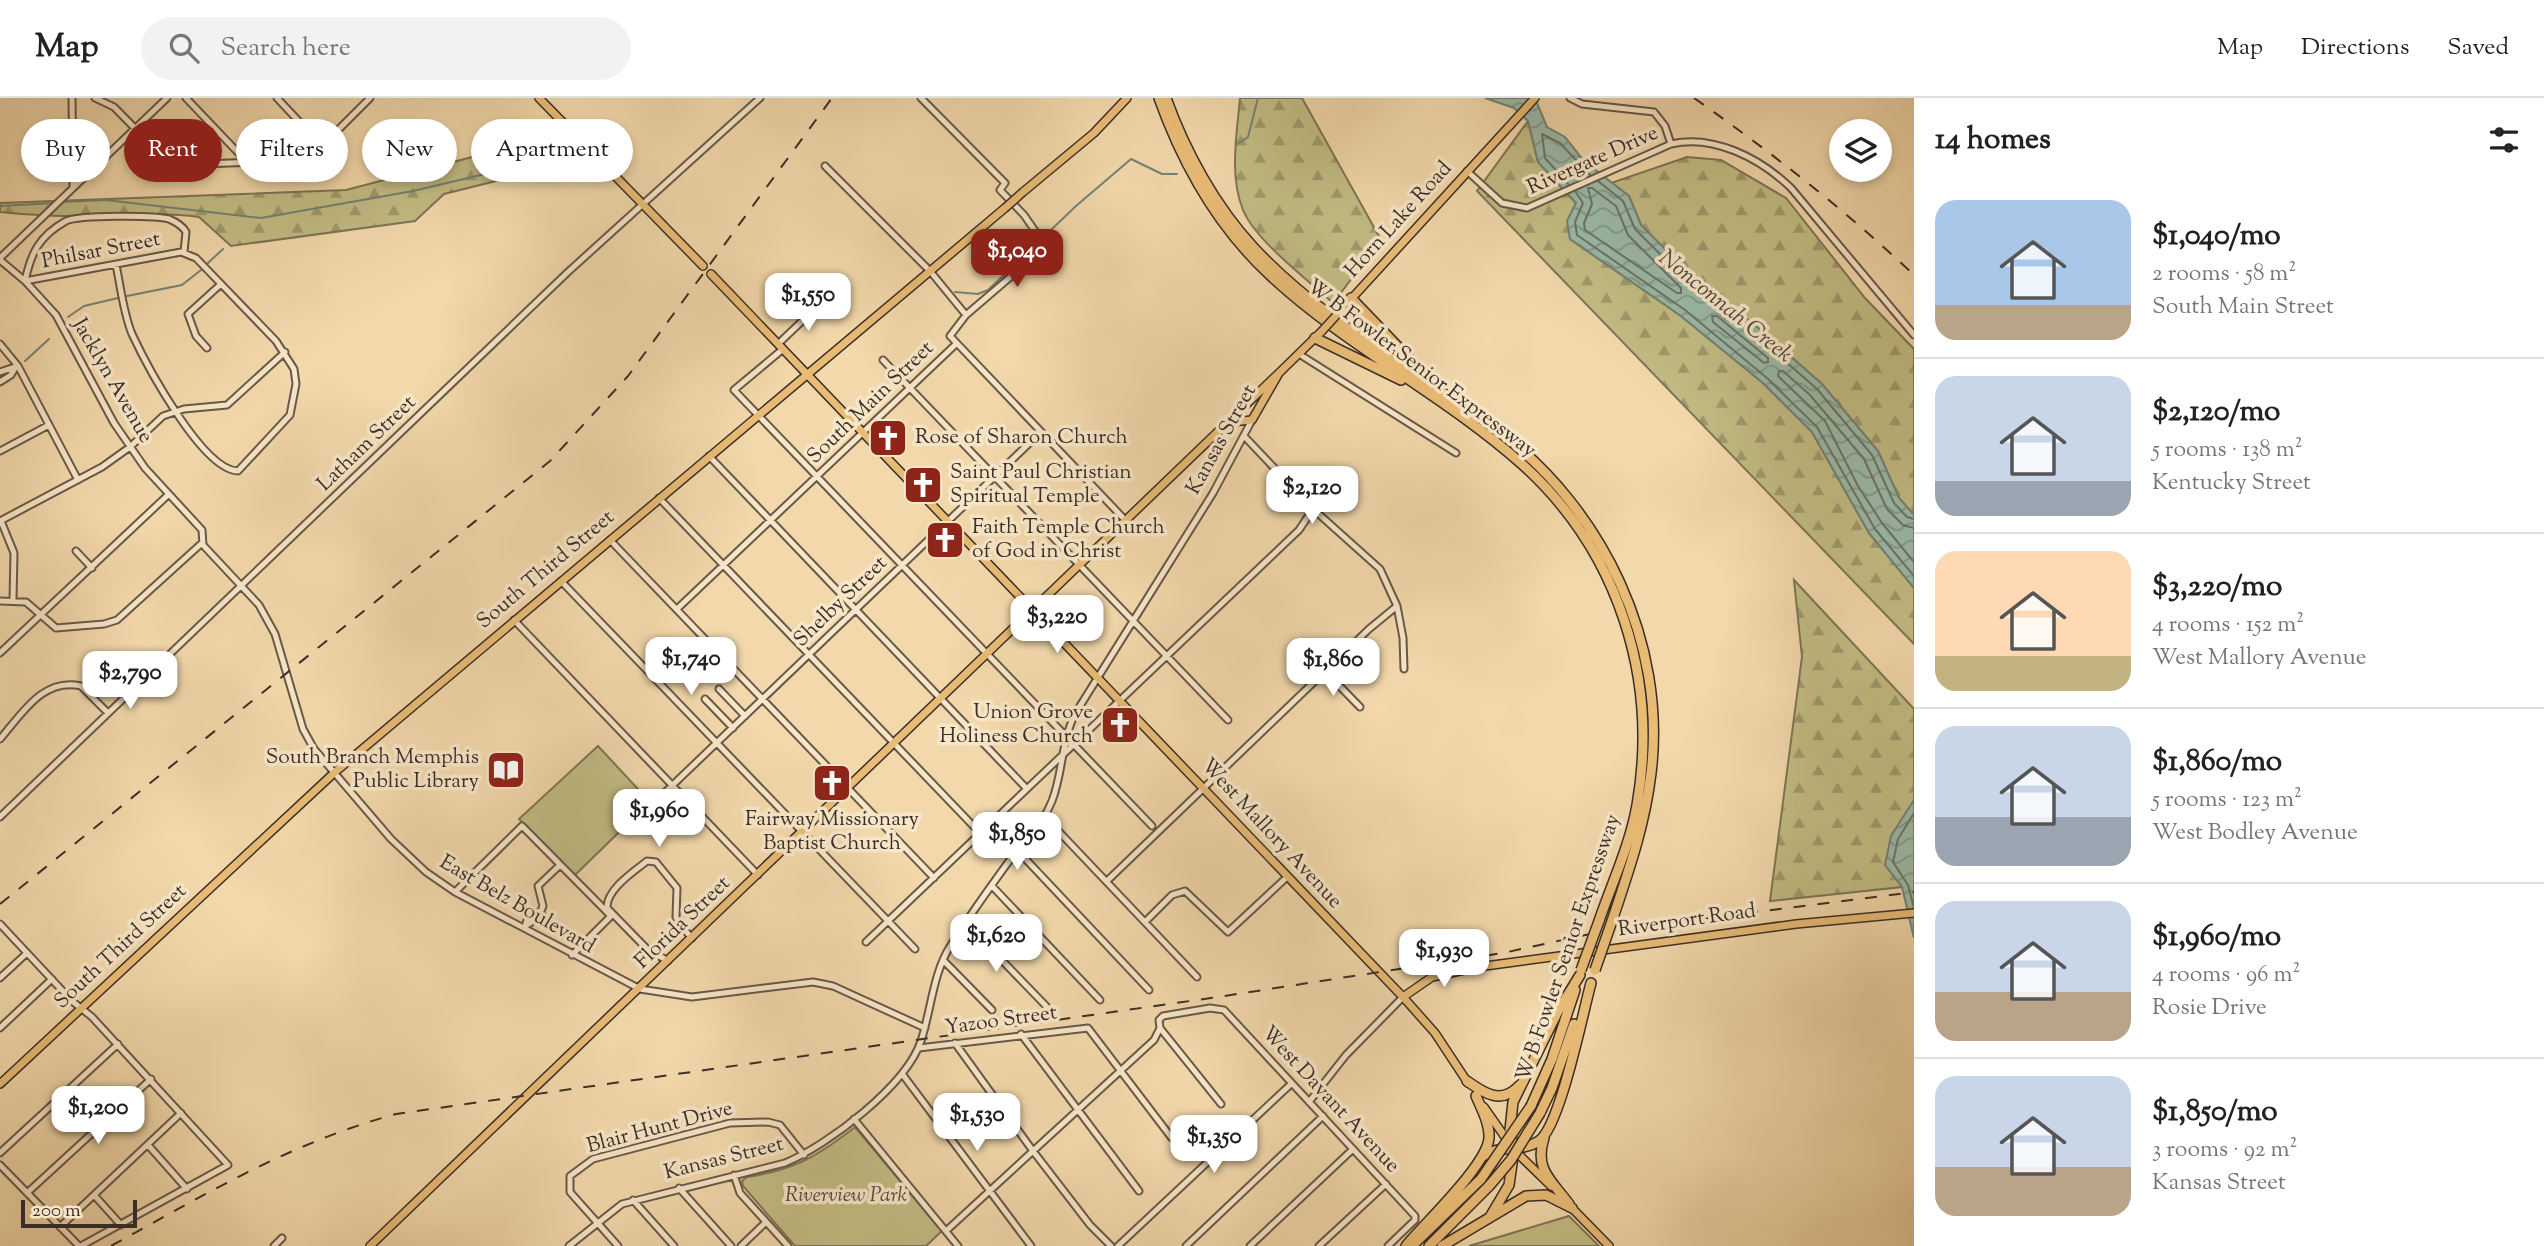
<!DOCTYPE html>
<meta charset="utf-8">
<style>
body{margin:0;font-family:"Sorts Mill Goudy",serif;background:#f2f2f2;color:#222;height:100vh;display:flex;flex-direction:column;font-size:26px;white-space:nowrap}
*{box-sizing:border-box;margin:0}
p{font-size:23px;color:#767676}
.icon{flex:none;width:38px;height:38px;fill:none;stroke:currentColor;stroke-width:2;stroke-linecap:round;stroke-linejoin:round}
.map{position:relative;flex:1;overflow:hidden}
.panel{display:flex;flex-direction:column;background:#fff;width:630px}
.panel>*{flex:none}
.banner{position:absolute;left:21px;top:21px;width:665px;height:63px;display:flex;gap:14px}
.fabs{position:absolute;left:1829px;top:21px;display:grid;gap:14px}
.fabs a{display:grid;place-items:center;width:63px;height:63px;border-radius:50%;background:#fff;box-shadow:0 4px 10px #0003;font-size:35px}
.scale{position:absolute;left:21px;bottom:18px;width:116px;box-sizing:border-box;padding-left:7px;border:4px solid #3b2e27;border-top:0;font-size:19px;line-height:24px;white-space:nowrap;color:#3b2e27;-webkit-text-stroke:5px #f7e6c8;paint-order:stroke}
.price{position:absolute;translate:-50% -60px;padding:0 16px;border-radius:14px;background:#fff;color:#222;font-size:23px;line-height:46px;filter:drop-shadow(0 2px 4px #0008)}
.price::after{content:'';position:absolute;left:50%;top:42px;width:21px;height:16px;margin-left:-10px;background:inherit;clip-path:polygon(0 0,100% 0,50% 100%)}
.price.active{background:#8f2418;color:#fff}
ul{padding:0;list-style:none}
li{display:flex;align-items:center;gap:21px;height:175px;padding:0 21px}
li+li{border-top:2px solid #e0e0e0}
li span{display:grid;place-items:center;flex:none;width:196px;height:140px;border-radius:21px;color:#555}
li>.icon{margin-inline-start:auto}
span .icon{width:84px;height:84px;fill:#fffc;stroke-width:1}
li b{font-size:30px}
h2{display:flex;justify-content:space-between;align-items:center;height:84px;padding:0 21px;font-size:30px}
.chip{padding:0 24px;border-radius:32px;background:#fff;box-shadow:0 4px 10px #0003;font-size:24px;line-height:63px}
.chip.active{background:#8f2418;color:#fff}
header{display:flex;align-items:center;gap:42px;box-sizing:border-box;height:98px;padding:0 35px;background:#fff;border-bottom:2px solid #e0e0e0}
header strong{font-size:33px}
nav{display:flex;gap:38px;margin-inline-start:auto;font-size:24px}
.search{width:490px;height:63px;background:#f2f2f2;display:flex;align-items:center;gap:18px;box-sizing:border-box;padding:0 24px;border-radius:38px;color:#767676;font-size:26px}
main{display:flex;flex:1;min-height:0}
.map>svg:first-child{display:block}
.green{fill:#c2bc84;stroke:#7e7556;stroke-width:2}
.forest{fill:url(#forest-firs);stroke:#7e7556;stroke-width:2}
.water{fill:url(#water-waves);stroke:#758275;stroke-width:2}
.lines{fill:none;stroke-linecap:round;stroke-linejoin:round}
.shore{stroke:#6b7468;stroke-width:2}
.stream{stroke:#758275;stroke-width:2}
.minor-casing{stroke:#695848;stroke-width:9}
.major-casing{stroke:#3b2e27;stroke-width:10}
.highway-casing{stroke:#3b2e27;stroke-width:12}
.minor{stroke:#f7e6c8;stroke-width:5}
.major{stroke:#e9bc76;stroke-width:7}
.highway{stroke:#e9bc76;stroke-width:9}
.rail{stroke:#3b2e27;stroke-width:2;stroke-dasharray:12 12;stroke-linecap:butt}
.major-bridge-casing{stroke:#3b2e27;stroke-width:10;stroke-linecap:butt}
.highway-bridge-casing{stroke:#3b2e27;stroke-width:12;stroke-linecap:butt}
.major-bridge{stroke:#e9bc76;stroke-width:7}
.highway-bridge{stroke:#e9bc76;stroke-width:9}
.labels{text-anchor:middle;dominant-baseline:central;stroke-width:7;stroke-linejoin:round;paint-order:stroke}
.street-label{font-size:21px;fill:#3b2e27;stroke:#f7e6c8}
.poi-label{font-size:21px;fill:#3b2e27;stroke:#f7e6c8;text-anchor:start}
.park-label{font-size:21px;font-style:italic;fill:#564a3a;stroke:#f7e6c8}
.water-label{font-size:23px;font-style:italic;fill:#4e4a41;stroke:#f7e6c8}
</style>
<header>
<strong>Map</strong>
<div class="search"><svg class="icon" aria-label="search" viewBox="0 0 24 24"><circle cx="10" cy="10" r="6"/><path d="M15 15l6 6"/></svg>Search here</div>
<nav><a>Map</a><a>Directions</a><a>Saved</a></nav>
</header>
<main>
<div class="map">
<svg width="1914" height="1148" viewBox="0 0 1914 1148">
<defs>
<pattern id="forest-firs" width="22" height="20" patternUnits="userSpaceOnUse" patternTransform="scale(1.75)"><rect width="22" height="20" fill="#c2bc84"/><path d="M5 1l3.5 6h-7zM16 11l3.5 6h-7z" fill="#9f996c"/></pattern>
<pattern id="water-waves" width="16" height="10" patternUnits="userSpaceOnUse" patternTransform="scale(1.75)"><rect width="16" height="10" fill="#9bbaa9"/><path d="M0 5q4-4 8 0t8 0" fill="none" stroke="#80988a"/></pattern>
</defs>
<rect width="100%" height="100%" fill="#f2d8ab"/>
<filter id="stains"><feTurbulence type="fractalNoise" baseFrequency=".00286" numOctaves="4"/><feColorMatrix values="0 0 0 0 .2 0 0 0 0 .09 0 0 0 0 .02 0 0 0 .5 -.17"/></filter>
<radialGradient id="worn" r=".72"><stop offset=".6" stop-color="#630" stop-opacity="0"/><stop offset="1" stop-color="#630" stop-opacity=".3"/></radialGradient>
<path class="green" d="M598,648l52,56 -76,74 -55,-57z
M855,1029l87,104 -16,15h-131l-52,-60 -1,-5 5,-4c47,-7 71,-21 108,-50z
M1569,1118l30,30h-130z"/>
<path class="forest" d="M1240,0h62l79,142 -48,63c-25,-23 -78,-63 -90,-93 -14,-34 -6,-77 -3,-112z
M1528,23l10,41 38,41 -8,18 2,18 111,77 82,67 49,49 57,101 45,55v56l-437,-453z
M564,35l10,12 -51,18 -19,16 -60,15 -29,27 -184,25 -32,-29c-44,-6 -89,0 -134,-1 -22,0 -43,-2 -65,-4v-9l346,-13z
M1687,59l34,3 65,38 79,100 49,51v166l-15,-17 -21,-47 -56,-67 -65,-57 -63,-49 -53,-53 -12,-29 -18,-13z
M1794,482l120,129v91l-22,36 10,51 -132,14 32,-244z"/>
<path class="water" d="M1485,0h50l12,29 18,10 19,24 45,35 12,29 53,53 63,49 65,57 56,67 21,47 15,17v73l-45,-55 -57,-101 -49,-49 -82,-67 -111,-77 -3,-18 9,-18 -38,-41 -10,-41 -14,-13z
M1914,702v138l-12,-51 -17,-22 6,-29z"/>
<g class="lines">
<path class="shore" d="M1598,83l25,20 12,28 54,54 64,50 64,56 55,66 22,48 13,14 7,2
M1569,87l-24,-27 -3,-24 18,9 30,32
M1588,90h4l24,18 12,29 53,53v5h-4l-92,-63 -1,-7 8,-19z
M1575,93l8,12 -8,19 2,13 108,75 82,68 50,49 58,102 39,47
M1712,218h5l51,42v4l-4,1 -51,-41z
M1914,430l-11,-3 -16,-16 -23,-50 -54,-64 -27,-24h-4l-1,5 47,45 33,65 24,37 32,39
M1914,810l-6,-23 -15,-23 5,-23 16,-26"/>
<path class="stream" d="M1236,47l12,-8 10,-39
M61,104l45,-2 155,18 152,-27 72,-17
M0,108l55,-3
M208,165l15,-14
M955,194l23,2 10,-4 88,-84 55,-47 31,15h15
M127,198l55,-11 19,-15
M68,219l16,-11 34,-8
M25,263l24,-22"/>
<g class="minor-casing">
<path id="minor" d="M72,0l1,90
M95,0l19,9 55,56 8,2 131,-5 62,-62
M186,0l60,63
M277,0l45,48
M921,0l84,85 -5,7 24,25 20,29 -1,5 -77,66 -16,21 177,186
M1570,0l12,6 72,8 11,14 6,18
M825,68l105,105 36,44
M1467,73l35,32 25,5 144,-64c42,-10 89,14 120,44l123,147
M0,160l167,-160
M0,162l25,21 31,34 58,108 31,45 57,62 1,15 56,60 16,29 28,95 11,20 77,90 35,33 29,20 185,97 52,8 121,-15 20,4 92,42
M116,167c5,23 7,47 16,69 14,30 70,136 106,137l52,-56 6,-31 -2,-15 -18,-28 -80,-83 -15,-6 -156,29c6,-28 14,-45 41,-60 12,-6 89,-6 103,-2 7,3 13,6 17,13l-2,20
M0,246l18,22 60,114
M778,246l42,-40
M207,250l-11,-12 -8,-22 33,-30
M783,251l-49,41 418,436
M1299,256l157,99
M883,262l345,360
M0,274l18,-6
M0,284l11,-7 4,-7
M1244,338l69,73 67,60 17,37 6,32 1,31
M0,353l49,-26
M709,358l318,333
M659,400l321,335
M0,423l102,-54 28,-20 33,-31 21,-7 43,-4 58,-53
M1,423l13,32 -1,47
M610,442l324,338
M76,453l16,17
M561,483l354,368
M0,503l26,1 30,26 48,-4 13,-4 85,-77
M677,511l279,-265
M514,522l244,255
M0,555l169,-159
M1325,573l35,36
M719,591l26,27
M705,601l28,29
M0,641c22,-25 43,-62 81,-53l27,27
M0,719l568,-545 192,-174
M1045,719l152,160
M632,726l409,-392
M1017,752l132,140
M1107,783l262,-252 28,-23
M992,788l108,114
M455,794l67,-66 89,90 -39,39
M539,814l12,11
M965,824l82,85
M1145,824l27,-27 13,-4 43,41 59,-55
M0,826l72,77 20,16 136,148 -147,81
M527,827l11,-7 5,-12 -5,-20 22,-21
M525,829l2,-7 7,-7 3,1
M866,844l433,-412 14,-21
M943,862l49,50
M668,863l-21,-12 -40,-41c-1,-18 26,-36 40,-47l9,1 21,26 -1,29 3,7 13,14
M0,880l27,-25
M0,930l52,-49
M1021,936l118,157
M955,945l78,108 57,74 21,21
M919,950l169,-20 83,109 13,11
M903,977l128,171
M1309,1004l37,-47 57,-58
M1221,1006l-61,-76 -1,-8 4,-4 47,-8 14,2 191,206v4l-27,26
M854,1021l104,127
M148,1047l39,44
M0,1055l118,-109
M0,1067l79,81
M734,1077l6,18 48,53
M679,1090l52,58
M27,1095l124,-114
M94,1097l27,30
M633,1102l41,46
M60,1129l121,-114
M946,1133l208,-191 6,-12
M274,1148l8,-8
M569,1148l53,-42 163,-41c43,-18 121,-77 136,-122 10,-30 12,-69 30,-96 20,-32 42,-62 64,-92 13,-17 29,-31 37,-52 11,-28 9,-59 23,-87l138,-221 39,-73
M618,1148l-48,-54v-16l23,-17 137,-36 38,-1 12,3 24,30
M741,1148l25,-24
M1118,1148l173,-162
M1186,1148l137,-130
M1250,1148l103,-97
M1319,1148l67,-62"/>
</g>
<g class="major-casing">
<path id="major" d="M539,0l164,168
M1023,94l71,-59 33,-35
M711,176l692,723 32,36 33,50
M1343,210l192,-210
M1231,324l21,-2 27,-47 43,-42
M1403,899l29,-20 46,-10 318,-43 118,-11
M0,986l334,-311 671,-565
M1484,1009l30,43 37,36
M1569,1107l40,41
M370,1148l909,-873"/>
</g>
<g class="highway-casing">
<path id="highway" d="M1159,0c24,67 58,128 111,177 77,72 175,120 253,190 96,87 136,214 114,340 -7,40 -25,78 -38,116
M1166,0c19,53 49,108 88,150 69,74 164,124 245,184 104,77 168,212 152,341 -6,52 -23,100 -39,148
M1351,200l74,77
M1315,240l86,42
M1467,983c18,13 35,24 53,4
M1531,1008l21,-47 23,-69
M1540,1015l12,-25 22,-64
M1544,1040c-10,31 7,42 25,66
M1483,1058c17,-12 38,-3 56,-15 21,-14 44,-129 52,-158
M1490,1119l19,-32 5,-35 -4,-20 3,-28 45,-91 22,-36
M1414,1146l67,-65
M1406,1148c19,-23 81,-81 83,-108 1,-14 -8,-30 -13,-42
M1429,1148l60,-60
M1442,1148l84,-50 20,-1 26,13"/>
</g>
<use href="#minor" class="minor"/>
<use href="#major" class="major"/>
<use href="#highway" class="highway"/>
<path class="rail" d="M1694,0c77,54 151,112 220,177
M0,806l550,-443 78,-85 204,-278
M111,1148c95,-52 179,-103 285,-132l815,-116 292,-45 96,-21 315,-40"/>
<g class="major-bridge-casing">
<path id="major-bridge" d="M1005,110l18,-16
M1322,233l21,-23"/>
</g>
<g class="highway-bridge-casing">
<path id="highway-bridge" d="M1581,872l18,-49
M1595,872l17,-49
M1481,1081l50,-73
M1489,1088l22,-26 29,-47"/>
</g>
<use href="#major-bridge" class="major-bridge"/>
<use href="#highway-bridge" class="highway-bridge"/>
</g>
<defs>
<g id="church-square" transform="scale(2.0125)"><rect x="-9" y="-9" width="18" height="18" rx="4" fill="#8f2418" stroke="#f7e6c8"/><path d="M-1.2-6h2.4v3.5h3.3v2.4h-3.3V6h-2.4V-.1h-3.3v-2.4h3.3Z" fill="#fff"/></g>
<g id="library-square" transform="scale(2.0125)"><rect x="-9" y="-9" width="18" height="18" rx="4" fill="#8f2418" stroke="#f7e6c8"/><path d="M-6-4Q-3-5.5-.7-3.5V5Q-3 3-6 4ZM6-4Q3-5.5 .7-3.5V5Q3 3 6 4Z" fill="#fff"/></g>
</defs>
<g fill-rule="evenodd">
<use href="#church-square" x="888" y="340"/>
<use href="#church-square" x="923" y="387"/>
<use href="#church-square" x="945" y="442"/>
<use href="#church-square" x="1120" y="627"/>
<use href="#library-square" x="506" y="672"/>
<use href="#church-square" x="832" y="685"/>
</g>
<g class="labels">
<g class="street-label">
<text transform="translate(1593 63) rotate(-24)">Rivergate Drive</text>
<text transform="translate(1399 122) rotate(-48)">Horn Lake Road</text>
<text transform="translate(101 153) rotate(-11)">Philsar Street</text>
<text transform="translate(1421 271) rotate(37)">W B Fowler Senior Expressway</text>
<text transform="translate(112 283) rotate(60)">Jacklyn Avenue</text>
<text transform="translate(871 305) rotate(-44)">South Main Street</text>
<text transform="translate(1222 342) rotate(-61)">Kansas Street</text>
<text transform="translate(367 346) rotate(-44)">Latham Street</text>
<text transform="translate(546 472) rotate(-40)">South Third Street</text>
<text transform="translate(841 504) rotate(-44)">Shelby Street</text>
<text transform="translate(1271 736) rotate(47)">West Mallory Avenue</text>
<text transform="translate(517 807) rotate(30)">East Belz Boulevard</text>
<text transform="translate(1687 823) rotate(-8)">Riverport Road</text>
<text transform="translate(683 825) rotate(-44)">Florida Street</text>
<text transform="translate(121 849) rotate(-43)">South Third Street</text>
<text transform="translate(1569 850) rotate(-71)">W B Fowler Senior Expressway</text>
<text transform="translate(1001 923) rotate(-8)">Yazoo Street</text>
<text transform="translate(1330 1002) rotate(47)">West Davant Avenue</text>
<text transform="translate(660 1030) rotate(-15)">Blair Hunt Drive</text>
<text transform="translate(724 1061) rotate(-14)">Kansas Street</text>
</g>
<g class="poi-label">
<text x="915" y="340">Rose of Sharon Church</text>
<text x="950" y="375">Saint Paul Christian<tspan x="950" dy="24">Spiritual Temple</tspan></text>
<text x="972" y="430">Faith Temple Church<tspan x="972" dy="24">of God in Christ</tspan></text>
<text x="1093" y="615" text-anchor="end">Union Grove<tspan x="1093" dy="24">Holiness Church</tspan></text>
<text x="479" y="660" text-anchor="end">South Branch Memphis<tspan x="479" dy="24">Public Library</tspan></text>
<text x="832" y="722" text-anchor="middle">Fairway Missionary<tspan x="832" dy="24">Baptist Church</tspan></text>
</g>
<g class="park-label">
<text x="846" y="1098">Riverview Park</text>
</g>
<g class="water-label">
<text transform="translate(1725 209) rotate(39)">Nonconnah Creek</text>
</g>
</g>
<rect width="100%" height="100%" filter="url(#stains)"/>
<rect width="100%" height="100%" fill="url(#worn)"/>
</svg>
<div class="fabs">
<a><svg class="icon" aria-label="layers" viewBox="0 0 24 24"><path d="M12 4l9 5-9 5-9-5zM3 14l9 5 9-5"/></svg></a>
</div>
<div class="scale">200 m</div>
<b class="price active" style="left:1017px;top:191px">$1,040</b>
<b class="price" style="left:808px;top:235px">$1,550</b>
<b class="price" style="left:1312px;top:428px">$2,120</b>
<b class="price" style="left:1057px;top:557px">$3,220</b>
<b class="price" style="left:691px;top:599px">$1,740</b>
<b class="price" style="left:1333px;top:600px">$1,860</b>
<b class="price" style="left:130px;top:613px">$2,790</b>
<b class="price" style="left:659px;top:751px">$1,960</b>
<b class="price" style="left:1017px;top:774px">$1,850</b>
<b class="price" style="left:996px;top:876px">$1,620</b>
<b class="price" style="left:1444px;top:891px">$1,930</b>
<b class="price" style="left:98px;top:1048px">$1,200</b>
<b class="price" style="left:977px;top:1055px">$1,530</b>
<b class="price" style="left:1214px;top:1077px">$1,350</b>
<div class="banner">
<a class="chip">Buy</a>
<a class="chip active">Rent</a>
<a class="chip">Filters</a>
<a class="chip">New</a>
<a class="chip">Apartment</a>
</div>
</div>
<section class="panel">
<h2>14 homes<svg class="icon" aria-label="filters" viewBox="0 0 24 24"><path d="M4 7h16M4 17h16"/><circle cx="9" cy="7" r="2"/><circle cx="15" cy="17" r="2"/></svg></h2>
<ul>
<li><span style="background:linear-gradient(#a9c7e8 75%,#b9a48a 0)"><svg class="icon" aria-label="home" viewBox="0 0 24 24"><path d="M3 11l9-7 9 7M6 9v11h12V9"/></svg></span><div><b>$1,040/mo</b><p>2 rooms · 58 m²</p><p>South Main Street</p></div></li>
<li><span style="background:linear-gradient(#c9d6e8 75%,#9aa5b1 0)"><svg class="icon" aria-label="home" viewBox="0 0 24 24"><path d="M3 11l9-7 9 7M6 9v11h12V9"/></svg></span><div><b>$2,120/mo</b><p>5 rooms · 138 m²</p><p>Kentucky Street</p></div></li>
<li><span style="background:linear-gradient(#ffd9b3 75%,#c2b280 0)"><svg class="icon" aria-label="home" viewBox="0 0 24 24"><path d="M3 11l9-7 9 7M6 9v11h12V9"/></svg></span><div><b>$3,220/mo</b><p>4 rooms · 152 m²</p><p>West Mallory Avenue</p></div></li>
<li><span style="background:linear-gradient(#c9d6e8 65%,#9aa5b1 0)"><svg class="icon" aria-label="home" viewBox="0 0 24 24"><path d="M3 11l9-7 9 7M6 9v11h12V9"/></svg></span><div><b>$1,860/mo</b><p>5 rooms · 123 m²</p><p>West Bodley Avenue</p></div></li>
<li><span style="background:linear-gradient(#c9d6e8 65%,#b9a48a 0)"><svg class="icon" aria-label="home" viewBox="0 0 24 24"><path d="M3 11l9-7 9 7M6 9v11h12V9"/></svg></span><div><b>$1,960/mo</b><p>4 rooms · 96 m²</p><p>Rosie Drive</p></div></li>
<li><span style="background:linear-gradient(#c9d6e8 65%,#b9a48a 0)"><svg class="icon" aria-label="home" viewBox="0 0 24 24"><path d="M3 11l9-7 9 7M6 9v11h12V9"/></svg></span><div><b>$1,850/mo</b><p>3 rooms · 92 m²</p><p>Kansas Street</p></div></li>
</ul>
</section>
</main>
